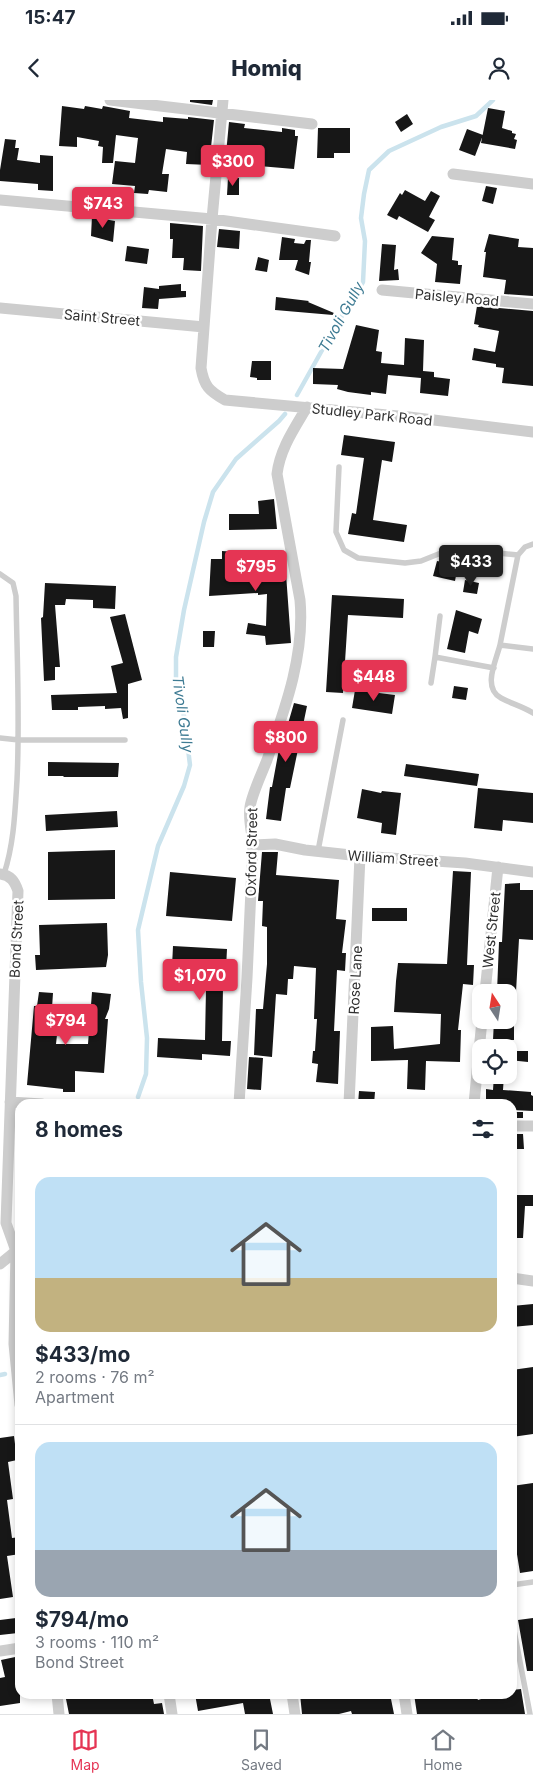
<!DOCTYPE html>
<meta charset="utf-8">
<style>
body{margin:0;font-family:Inter,sans-serif;background:#f2f2f3;color:#1f2937;height:100vh;display:flex;flex-direction:column;font-size:19px;white-space:nowrap}
*{box-sizing:border-box;margin:0}
p{font-size:16px;color:#747a83}
.icon{flex:none;width:28px;height:28px;fill:none;stroke:currentColor;stroke-width:2;stroke-linecap:round;stroke-linejoin:round}
.map{position:relative;flex:1;overflow:hidden}
.side{position:absolute;left:15px;top:999px;width:502px;height:600px;display:flex;flex-direction:column;background:#fff;border-radius:15px;box-shadow:0 2px 8px #0003}
.side>*{flex:none}
.needle{width:32px;rotate:348deg}
.controls{position:absolute;left:472px;top:884px;display:grid;gap:10px}
.controls a{display:grid;place-items:center;width:45px;height:45px;border-radius:10px;background:#fff;box-shadow:0 2px 8px #0003;font-size:25px}
.price{position:absolute;translate:-50% -42px;padding:0 11px;border-radius:5px;background:#e53554;color:#fff;font-size:16px;line-height:32px;filter:drop-shadow(0 1px 2px #0008)}
.price::after{content:'';position:absolute;left:50%;top:30px;width:15px;height:11px;margin-left:-8px;background:inherit;clip-path:polygon(0 0,100% 0,50% 100%)}
.price.on{background:#222;color:#fff}
ul{padding:0;list-style:none}
li{display:grid;align-content:center;gap:10px;height:265px;padding:0 20px}
li+li{border-top:1px solid #e0e1e3}
li span{display:grid;place-items:center;height:155px;border-radius:15px;color:#555}
li>.icon{margin-inline-start:auto}
span .icon{width:90px;height:90px;fill:#fffc;stroke-width:1}
li b{font-size:21px}
h2{display:flex;justify-content:space-between;align-items:center;height:60px;padding:0 20px;font-size:21px}
.status{display:flex;justify-content:space-between;align-items:center;height:35px;padding:0 25px;background:#fff;direction:ltr}
.status svg{height:14px;fill:currentColor}
header{display:flex;justify-content:space-between;align-items:center;height:65px;padding:0 20px;background:#fff;font-size:22px;font-weight:800}
.tab-bar{display:flex;justify-content:space-around;align-items:center;height:70px;border-top:1px solid #e0e1e3;background:#fff;font-size:14px;color:#747a83}
.tab-bar a{display:grid;justify-items:center;gap:2px}
.tab-bar .on{color:#e53554}
.map>svg:first-child{display:block}
.lines{fill:none;stroke-linecap:round;stroke-linejoin:round}
.stream{stroke:#cbe3ed;stroke-width:4.5}
.building{fill:#171717}
.lane{stroke:#cdcdcd;stroke-width:5.5}
.street{stroke:#cdcdcd;stroke-width:11}
.labels{text-anchor:middle;dominant-baseline:central;stroke-width:5;stroke-linejoin:round;paint-order:stroke}
.street-label{font-size:14px;fill:#303030;stroke:#fff}
.water-label{font-size:15px;font-style:italic;fill:#3e7b93;stroke:#fff}
</style>
<div class="status"><b>15:47</b><svg viewBox="0 0 49 12"><path d="M0 12V9h3v3zM5 12V6h3v6zM10 12V3h3v9zM15 12V0h3v12zM26 1h20v11H26zM47 4h2v5h-2z"/></svg></div>
<header><svg class="icon" aria-label="back" viewBox="0 0 24 24"><path d="M15 5l-7 7 7 7"/></svg>Homiq<svg class="icon" aria-label="person" viewBox="0 0 24 24"><circle cx="12" cy="8" r="4"/><path d="M4 21q1-7 8-7t8 7"/></svg></header>
<div class="map">
<svg width="533" height="1614" viewBox="0 0 533 1614">
<rect width="100%" height="100%" fill="#fff"/>
<g class="lines">
<path class="stream" d="M297,295l38,-68 28,-45 2,-41 -4,-23 3,-24 5,-24 20,-19 52,-24 35,-11 17,-16
M138,997l8,-23 1,-36 -6,-56 -3,-52 20,-84 26,-60 6,-21 -6,-49 -8,-36v-23l8,-47 20,-88 9,-30 23,-33 43,-38 6,-7
M0,1275l5,-1"/>
</g>
<path class="building" d="M190,0h23l-1,5 -22,-3z
M62,6l22,3 1,-3 17,3 1,-3 27,5 -1,7 34,4v-5l25,2v-2l26,3 -5,45 -23,-1 1,-12 -21,-3 -4,25h7l-2,18 -18,-2 -1,4 -14,-1 1,-7 -23,-2 3,-23 20,2 3,-25 -22,-3 -3,28h-11l1,-16 -5,-1 1,-5 -22,-4v10l-18,-1z
M488,8l17,3 -3,17 10,3v2l4,1 -2,5 3,1 -2,9 -34,-6z
M407,14l6,10 -12,8 -6,-10z
M229,22l16,2 -1,4 38,4v-4l13,2v6h3l-4,33 -35,-3v10h-17v-21l-16,-1z
M318,28h32v25h-16v5h-17z
M467,29l16,6 -8,21 -16,-6z
M5,39l11,1 -1,8h4l-2,12 23,3v-8l13,1v35l-15,-1v-6l-38,-3v-11z
M228,78h11v17h-12z
M486,86l11,2 -4,16 -11,-3z
M405,90l20,11 6,-10 9,5 -11,21 6,3 -7,12 -29,-16 -2,4 -10,-5 13,-22 2,2z
M92,116l12,1v2l11,2 -2,21 -22,-6z
M170,123l33,3 -2,45 -18,-1 1,-12h-12l1,-19h-3z
M219,129l21,2 -1,18 -22,-2z
M489,134l30,5 -1,8 15,1v48l-29,-2 2,-14 -23,-3 3,-25h-2z
M432,136l22,2 -2,22 6,1v4h4l-2,19 -25,-2 2,-18 -16,-11z
M282,137l13,2 -1,4 10,1 2,-4h5l-2,22h2l-2,13 -14,-5 3,-10h-19z
M382,144l14,1 -2,25 4,-1 1,11 -20,1z
M127,146l22,3 -2,15 -22,-3z
M258,157l11,3 -2,12 -12,-2z
M181,184v7h5v6l-27,2 -1,10 -16,-1 2,-21 15,2v-3z
M276,197l33,4 -1,1 26,11 -1,2 -58,-5z
M477,206l56,5v75l-31,-3 2,-15 -8,-1v-3l-24,-4 2,-12 21,4 4,-21 -21,-4 1,-2 -5,-1z
M356,225l23,5 -3,21 6,1 -1,11 23,2 1,-27 19,2 -1,31 11,1v5l16,2 -2,17 -28,-3 1,-15 -33,-3 -2,19 -15,-2v3l-23,-3 -11,-3 1,-4 -25,-1v-16l30,1z
M252,261h19v19h-14v-2l-7,-1z
M344,335l51,7 -3,20 -10,-2 -9,60 34,5 -3,17 -56,-8 4,-21 4,1 8,-56 -23,-3z
M274,399l3,30 -48,1v-16h30l-1,-13z
M222,451l14,1v11l49,-3 6,83 -25,2 -1,-9 -19,-2 2,-11 18,3 1,-32 -9,1v-2l-49,3 2,-37h11z
M437,461l21,4 -3,16 -22,-5z
M465,480l14,3 -2,11 -14,-2z
M45,483l71,3 -1,23 -22,-1v-8l-27,-1 -1,6h-10l5,62h-5v13l-11,1 -3,-63 2,-1z
M332,495l72,4 -1,19 -55,-3 -5,78 -17,-1z
M456,510l26,9 -4,15 -9,-3 -4,22 -18,-4z
M125,514l17,66 -14,4v34l-5,1 -2,-11 -16,1v-3l-27,1v3h-26l-1,-15 66,-2 -6,-27 12,-3 -13,-46z
M203,531h12l-1,16h-11z
M454,586l14,2 -2,12 -14,-2z
M355,590l40,5 -3,19 -40,-6z
M294,603l13,3 -17,82h-4l-5,33 -15,-2 4,-32h2l7,-38 2,-1z
M48,662l71,1 -1,14h-55l1,-1h-16z
M406,664l73,10 -2,12 -73,-10z
M478,688l55,5v30l-30,-3 -1,11 -28,-3z
M362,689l19,4 1,-2 19,2 -5,42 -15,-2 1,-10 -25,-5z
M117,711l1,16 -72,4 -1,-16z
M115,750v49l-67,1v-48z
M262,752h16l-2,23 63,5 -3,39 10,1 -4,33h4l-1,18 -8,-1 -3,61h6l-2,53 -22,-2 2,-18 -6,-1 1,-12h2l2,-32h-3l2,-51 -22,-2 -1,13h-5l-1,16 -11,-1 -4,63 -18,-2 2,-46h7l4,-45v-37l-5,-1 1,-25h-5z
M453,771l18,1 -4,93h7l-1,20 -10,-1 -5,46h3l-1,32 -34,-1 -1,29 -18,-1 1,-29 -37,1v-34l22,-1 1,23 46,-5 1,-30 -47,-2 2,-31 2,-18 49,1z
M170,772l66,6 -4,43 -66,-5z
M520,783v7h13v50l-14,-1 -3,53h-19l2,-50h3l3,-58z
M372,808h35v13h-35z
M107,823l1,32 -2,12 -70,3 -1,-15h5l-1,-30z
M173,846l54,3 -2,39h-2l-1,53h9l-1,15 -28,-2v6l-45,-3 1,-19 47,2 1,-52 -35,-1z
M39,892l14,1 -1,15h4l-3,26 4,1 -1,9h32l4,-52 19,2 -2,15 -4,10h3l-4,54 -29,-2v21h-12v-3l-36,-4 7,-79h3z
M494,920h20v20h-21z
M509,951h19v11l-19,-2z
M249,957l14,1 -2,32 -14,-1z
M494,975h10l-1,15 28,2v3l2,1v15l-21,-1v-6h-26v-15l7,1z
M359,991l16,1 -1,12h-16z
M514,1012h9v6h-10z
M513,1034h10l1,15h-11z
M512,1095h21v11h-8l-2,32h-11z
M533,1204v21l-21,2v-21z
M533,1267v67l-21,3v-67z
M14,1336l3,24 -9,2 5,37 -6,1 5,38 8,-1v17l-13,2 6,41 -13,2v-161z
M533,1383v88l-13,2 -8,-50v-37z
M16,1518l2,15 -18,2v-15z
M533,1518v53h-6l-9,-51z
M20,1556v47l-20,3v-28l5,-1 -4,-17z
M521,1589l4,25h-108l-3,-20h61l3,6 19,-6h15v-4z
M65,1594h64l1,2 22,-2 2,10 8,-1 2,11h-95z
M195,1594h74l4,20h-28l-2,-11 -45,8z
M300,1594h90l4,20h-42l-1,-3 -12,3h-37z"/>
<g class="lines">
<path class="lane" d="M339,367l-3,65 8,18 14,8 47,5 16,-2 25,-10 22,-1 50,5
M0,474l13,9 3,13c1,62 4,123 1,184 -2,32 -3,63 -13,94
M500,545l18,-90 7,-8 8,-3
M533,549l-33,-4c-4,16 -18,43 1,53 11,6 21,8 32,15
M435,557l5,-41
M431,583l4,-26 59,11
M0,638l19,2h106
M318,751l25,-131
M512,1485l21,-3
M512,1520l18,94"/>
<path class="street" d="M110,0l202,24
M223,0l-11,119 -11,149c3,18 8,23 24,32l184,17 124,15
M453,74l80,10
M0,100l212,19 123,17
M382,190l151,14
M0,208l204,19
M253,745l22,-1 30,6 55,6 105,7 68,9
M0,774c11,1 15,8 18,17l-12,332 10,28 -2,93 6,61
M485,892l13,-125
M10,1002l32,2
M239,1004l8,-126 6,-133c-1,-13 -5,-25 -3,-38 2,-13 12,-34 17,-47 18,-51 38,-105 33,-160l-23,-126c3,-25 17,-45 30,-67
M349,1004l11,-248
M474,1004l8,-84
M512,1026h21
M0,1164l16,-13h4
M512,1178l21,3
M0,1551l20,-3
M57,1594l2,20
M169,1594l3,20
M292,1594l3,20
M404,1594l3,20"/>
</g>
<g class="labels">
<g class="street-label">
<text transform="translate(457 197) rotate(5)">Paisley Road</text>
<text transform="translate(102 217) rotate(5)">Saint Street</text>
<text transform="translate(372 314) rotate(6)">Studley Park Road</text>
<text transform="translate(251 752) rotate(-89)">Oxford Street</text>
<text transform="translate(393 758) rotate(4)">William Street</text>
<text transform="translate(491 830) rotate(-84)">West Street</text>
<text transform="translate(16 839) rotate(-87)">Bond Street</text>
<text transform="translate(355 880) rotate(-87)">Rose Lane</text>
</g>
<g class="water-label">
<text transform="translate(341 217) rotate(-61)">Tivoli Gully</text>
<text transform="translate(183 614) rotate(82)">Tivoli Gully</text>
</g>
</g>
</svg>
<div class="controls">
<a><svg class="needle" viewBox="-14 -14 28 28"><path d="M0-13l5 13h-10z" fill="#e53935"/><path d="M0 13l5-13h-10z" fill="#747a83"/></svg></a>
<a><svg class="icon" aria-label="locate" viewBox="0 0 24 24"><circle cx="12" cy="12" r="6"/><path d="M12 2v4M12 18v4M2 12h4M18 12h4"/></svg></a>
</div>
<b class="price" style="left:233px;top:87px">$300</b>
<b class="price" style="left:103px;top:129px">$743</b>
<b class="price on" style="left:471px;top:487px">$433</b>
<b class="price" style="left:256px;top:492px">$795</b>
<b class="price" style="left:374px;top:602px">$448</b>
<b class="price" style="left:286px;top:663px">$800</b>
<b class="price" style="left:200px;top:901px">$1,070</b>
<b class="price" style="left:66px;top:946px">$794</b>
<section class="side">
<h2>8 homes<svg class="icon" aria-label="filters" viewBox="0 0 24 24"><path d="M4 7h16M4 17h16"/><circle cx="9" cy="7" r="2"/><circle cx="15" cy="17" r="2"/></svg></h2>
<ul>
<li><span style="background:linear-gradient(#bfe0f5 65%,#c2b280 0)"><svg class="icon" aria-label="home" viewBox="0 0 24 24"><path d="M3 11l9-7 9 7M6 9v11h12V9"/></svg></span><div><b>$433/mo</b><p>2 rooms · 76 m²</p><p>Apartment</p></div></li>
<li><span style="background:linear-gradient(#bfe0f5 70%,#9aa5b1 0)"><svg class="icon" aria-label="home" viewBox="0 0 24 24"><path d="M3 11l9-7 9 7M6 9v11h12V9"/></svg></span><div><b>$794/mo</b><p>3 rooms · 110 m²</p><p>Bond Street</p></div></li>
</ul>
</section>
</div>
<nav class="tab-bar">
<a class="on"><svg class="icon" aria-label="map" viewBox="0 0 24 24"><path d="M3 6l6-2 6 2 6-2v14l-6 2-6-2-6 2zM9 4v14M15 6v14"/></svg>Map</a>
<a><svg class="icon" aria-label="saved" viewBox="0 0 24 24"><path d="M7 4h10v16l-5-4-5 4z"/></svg>Saved</a>
<a><svg class="icon" aria-label="home" viewBox="0 0 24 24"><path d="M3 11l9-7 9 7M6 9v11h12V9"/></svg>Home</a>
</nav>
